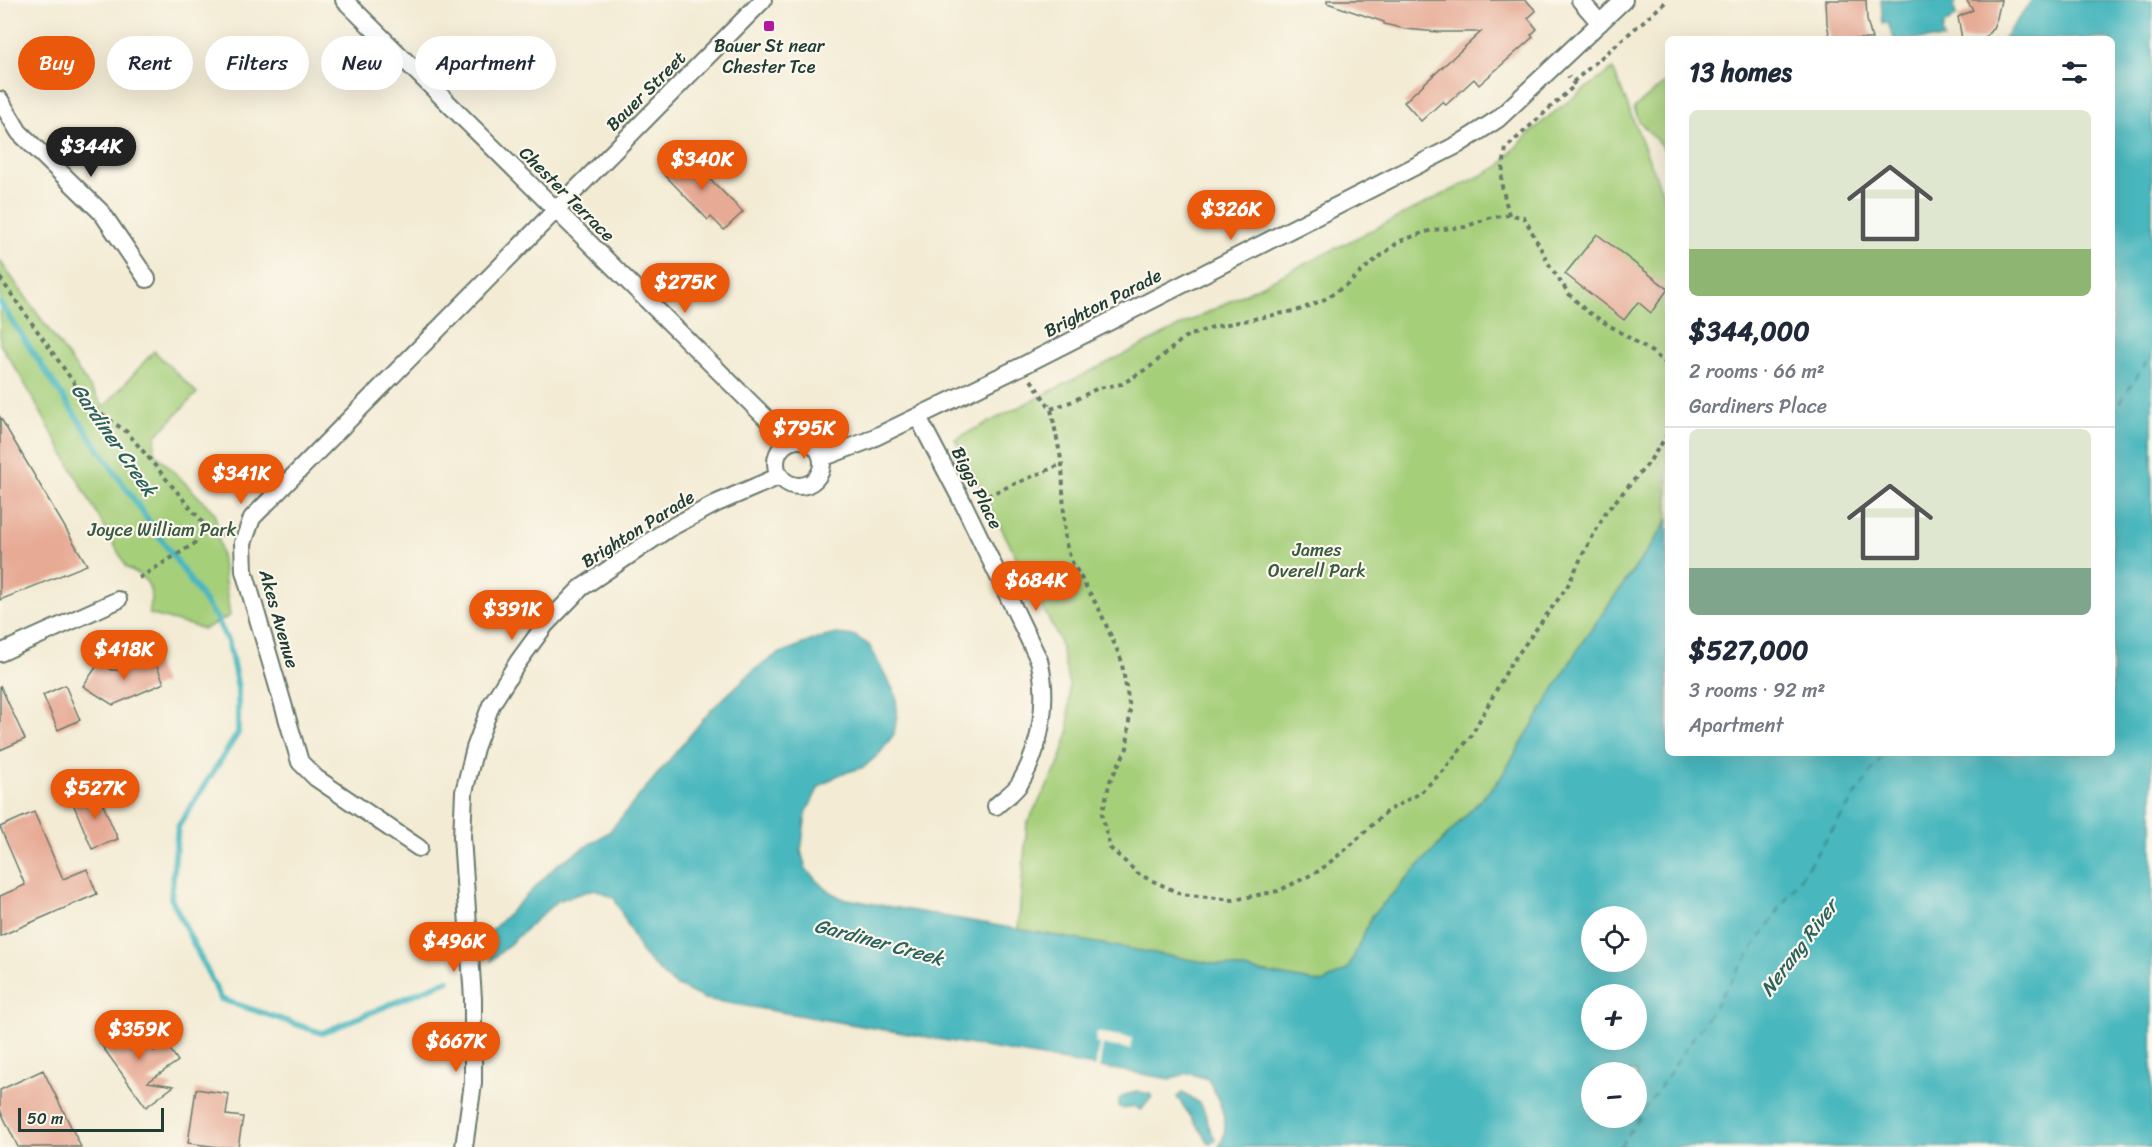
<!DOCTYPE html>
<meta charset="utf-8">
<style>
body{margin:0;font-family:Sriracha,sans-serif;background:#f6f6f7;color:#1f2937;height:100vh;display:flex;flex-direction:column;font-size:22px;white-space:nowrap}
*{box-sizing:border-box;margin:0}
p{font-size:20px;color:#747a83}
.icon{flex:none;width:33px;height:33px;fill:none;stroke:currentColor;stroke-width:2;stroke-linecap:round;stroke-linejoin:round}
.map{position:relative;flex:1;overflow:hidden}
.panel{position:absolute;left:1665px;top:36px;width:450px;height:720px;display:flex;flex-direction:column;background:#fff;border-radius:9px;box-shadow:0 6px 24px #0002}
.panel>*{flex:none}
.hud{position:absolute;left:18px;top:36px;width:570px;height:54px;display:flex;gap:12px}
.fabs{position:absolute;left:1581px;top:906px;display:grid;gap:12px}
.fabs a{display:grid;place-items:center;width:66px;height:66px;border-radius:50%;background:#fff;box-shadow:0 6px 24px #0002;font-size:30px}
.scale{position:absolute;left:18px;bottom:15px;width:146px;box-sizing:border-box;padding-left:6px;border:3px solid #1f3d34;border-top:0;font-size:16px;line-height:21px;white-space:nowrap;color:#1f3d34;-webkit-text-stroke:4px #fbf7ec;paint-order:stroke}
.price{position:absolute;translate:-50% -51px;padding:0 14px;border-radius:21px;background:#ea580c;color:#fff;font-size:20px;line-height:39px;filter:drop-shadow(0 2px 3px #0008)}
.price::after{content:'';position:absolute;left:50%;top:36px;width:18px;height:14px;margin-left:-9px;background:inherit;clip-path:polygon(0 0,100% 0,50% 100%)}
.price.current{background:#222;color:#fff}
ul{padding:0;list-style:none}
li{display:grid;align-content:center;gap:12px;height:318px;padding:0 24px}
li+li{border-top:2px solid #e0e1e3}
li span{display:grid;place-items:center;height:186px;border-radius:9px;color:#555}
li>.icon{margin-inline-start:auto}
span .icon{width:108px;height:108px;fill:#fffc;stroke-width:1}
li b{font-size:26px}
h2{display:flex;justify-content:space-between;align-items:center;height:72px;padding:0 24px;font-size:26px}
.pill{padding:0 21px;border-radius:27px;background:#fff;box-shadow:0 6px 24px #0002;font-size:21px;line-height:54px}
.pill.current{background:#ea580c;color:#fff}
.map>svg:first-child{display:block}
.green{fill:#a6cf7a;stroke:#628657;stroke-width:1.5}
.water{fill:#48b7be;stroke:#347a79;stroke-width:1.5;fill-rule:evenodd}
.pier{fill:#f3ebd4}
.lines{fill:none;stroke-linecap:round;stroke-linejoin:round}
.stream{stroke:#48b7be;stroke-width:6}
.ferry{stroke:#2b625d;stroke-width:1.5;stroke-dasharray:8 6;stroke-linecap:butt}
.building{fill:#e7ab95}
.street-casing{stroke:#697a6c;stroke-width:20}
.path{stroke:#697a6c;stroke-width:4;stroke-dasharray:4.5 4.5;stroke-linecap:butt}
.street{stroke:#fff;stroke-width:16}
.poi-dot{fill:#b5179e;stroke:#fbf7ec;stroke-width:2}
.labels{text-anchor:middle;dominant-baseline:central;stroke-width:4.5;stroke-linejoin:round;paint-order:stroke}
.poi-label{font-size:18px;fill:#1f3d34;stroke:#fbf7ec}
.street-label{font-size:18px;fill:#1f3d34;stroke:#fbf7ec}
.park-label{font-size:18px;fill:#3a5a42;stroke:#fbf7ec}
.water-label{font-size:20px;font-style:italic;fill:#2b625d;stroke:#fbf7ec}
</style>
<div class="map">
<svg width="2152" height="1147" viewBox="0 0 2152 1147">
<rect width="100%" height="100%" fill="#fbf7ec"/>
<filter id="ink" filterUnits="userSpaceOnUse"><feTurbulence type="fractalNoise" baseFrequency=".0167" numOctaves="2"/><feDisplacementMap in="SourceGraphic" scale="12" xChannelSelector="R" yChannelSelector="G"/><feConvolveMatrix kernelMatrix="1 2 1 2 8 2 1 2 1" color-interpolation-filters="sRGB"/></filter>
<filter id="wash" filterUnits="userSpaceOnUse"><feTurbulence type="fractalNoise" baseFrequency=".008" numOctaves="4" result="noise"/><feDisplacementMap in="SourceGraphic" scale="24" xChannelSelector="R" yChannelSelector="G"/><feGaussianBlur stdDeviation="1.35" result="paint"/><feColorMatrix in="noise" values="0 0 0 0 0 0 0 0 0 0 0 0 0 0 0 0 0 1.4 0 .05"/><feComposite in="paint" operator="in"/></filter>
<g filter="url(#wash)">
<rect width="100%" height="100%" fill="#f3ebd4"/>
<path class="green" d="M1613,69l55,138v311l-6,12 -79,111 -83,138 -128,137 -24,53 -25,14 -305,-54 9,-106 32,-59 10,-33v-47l-10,-45 -104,-200 545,-273c30,-40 73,-68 113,-97z
M1668,80v73l-29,-32 -5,-13z
M0,261l104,146 50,-56 43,42 -41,43 -2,16 61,61 15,103 -26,13 -55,-15c5,-24 2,-36 -22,-46l-106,-191 -21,-33z"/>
<path class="water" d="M1881,0h75l-2,7 2,9 -12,9 -2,8 2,6h-50l-6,-16 -5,1z
M2032,0h120v1147h-933c14,-23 0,-47 -11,-68l-20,-6 -18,6 -465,-80 -31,-15 -13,-11 -19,-20 -28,-55 -19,-9 -38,12 -66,60v-30l67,-67 51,-32 103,-123 42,-39 22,-15 37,-15 23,-6 19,2 14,9 27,50 1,19 -3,20 -14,19 -16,14 -26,8 -19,12 -13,26 -5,38 5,18 17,18 18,11 482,85 25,-14 24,-53 128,-137 83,-138 79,-111 6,-12v235h444v-714h-109zM1592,916h44v46h-44zM1592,994h44v46h-44zM1592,1072h44v46h-44z
M1137,1092l13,2 2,3 -11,13 -8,-4 -9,3 -5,-3v-7l5,-4z
M1182,1093c33,15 17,23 34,47l-6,4 -33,-47z"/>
<path class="pier" d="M1097,1032l35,6 -2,11 -27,-4 -4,25 -4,-1 4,-25 -4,-1z"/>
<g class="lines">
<path class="stream" d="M0,303l73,109 144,207 12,25 9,44v45l-60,94 -7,71 50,101 101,34 126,-53"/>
<path class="ferry" d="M2112,414l40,-60
M1620,1147l264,-394"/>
</g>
<g id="blocks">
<path class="building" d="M1327,0h199l10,11 -8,7 9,11 -6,6 2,2 -54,48 -5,-6 -28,26 -3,-4 -22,20 -17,-19 77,-70h-43l-33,-3 -21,-5v-2l-57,-19z
M1826,0h40l1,20 5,19h-42l-3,-16z
M1966,0h35l-4,18 -4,10 -9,11h-22l-4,-22 15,-7z
M683,150l22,21 -1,2 39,39 -19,18 -13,-13 -3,3 -46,-48z
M1597,234l71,55 -17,24 -13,-11 -14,18 -59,-46z
M0,417l87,148 -87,35z
M153,657l11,26 -51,22 -30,-19 16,-23 13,7h9z
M0,685l25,54 -25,11z
M65,685l15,35 -22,10 -15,-35z
M97,791l21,48 -26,10 -20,-48z
M34,812l29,67 24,-10 10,25 -97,42v-40l25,-11 -25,-58z
M131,1019l23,32 11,-9 13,19 -30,21 26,4 -28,21 -47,-65z
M43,1070l38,77h-63l-18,-37v-20z
M196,1089l33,5 -3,21 17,2 -5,30h-20l-30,-4z"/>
</g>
</g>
<g filter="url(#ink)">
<use href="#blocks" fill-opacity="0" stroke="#697a6c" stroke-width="1.5"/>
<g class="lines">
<g class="street-casing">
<path id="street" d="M344,0l422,418 21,25
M1580,0l20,23
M0,100l19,32 83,81 45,66
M918,417l46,88 75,155c10,39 2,88 -19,123 -5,9 -17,16 -24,23
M776 463a23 23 0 1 1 46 0a23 23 0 1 1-46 0Z
M822,458l45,-17 155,-75 437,-222 39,-25 126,-119
M0,653l118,-53
M419,848l-103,-70 -16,-16 -56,-191 -1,-28 9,-25 511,-518
M464,1147l9,-64v-84l-11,-162 2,-45 11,-44 16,-43 27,-43 27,-37 36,-37 87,-59 49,-26 63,-27"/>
</g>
<path class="path" d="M1573,82l95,-82
M1509,215l-8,-33 5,-34 69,-63 -7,-9
M0,278l91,129 36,25 81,97 20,8
M1031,380l20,29 11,55 3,77 7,21 27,47 22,50 9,50 -3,39 -17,33 -8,33 8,34 30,27 41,19 52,6 45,-9 41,-20 32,-26 35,-33 34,-19 25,-24 26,-33 39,-71 57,-78 16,-33 23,-42 41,-47 21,-31
M1051,409l22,-8 25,-13 24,-4 29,-18 34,-29 28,-10 86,-17 26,-11 23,-15 22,-20 30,-23 32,-11 33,-3 23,-9 21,-3 15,2 26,49 19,28 17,17 66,41 16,13
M979,499l83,-35
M139,578l55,-34 14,-15"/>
<use href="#street" class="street"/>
</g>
</g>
<rect class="poi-dot" x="763" y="20" width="12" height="12" rx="3"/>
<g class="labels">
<g class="poi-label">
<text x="769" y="46">Bauer St near<tspan x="769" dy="21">Chester Tce</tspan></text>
</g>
<g class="street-label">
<text transform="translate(646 91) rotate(-45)">Bauer Street</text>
<text transform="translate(567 194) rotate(45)">Chester Terrace</text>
<text transform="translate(1103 303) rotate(-27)">Brighton Parade</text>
<text transform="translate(977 488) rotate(63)">Biggs Place</text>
<text transform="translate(638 529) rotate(-32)">Brighton Parade</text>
<text transform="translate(279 619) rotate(74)">Akes Avenue</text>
</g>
<g class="park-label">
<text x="162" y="530">Joyce William Park</text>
<text x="1317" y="550">James<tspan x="1317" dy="21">Overell Park</tspan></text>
</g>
<g class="water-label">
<text transform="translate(114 440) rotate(55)">Gardiner Creek</text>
<text transform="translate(879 942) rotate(15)">Gardiner Creek</text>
<text transform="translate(1799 948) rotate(-53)">Nerang River</text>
</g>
</g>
</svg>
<div class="fabs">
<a><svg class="icon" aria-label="locate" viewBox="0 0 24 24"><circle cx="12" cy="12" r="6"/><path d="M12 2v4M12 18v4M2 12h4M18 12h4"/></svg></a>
<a>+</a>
<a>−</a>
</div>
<div class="scale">50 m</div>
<b class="price current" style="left:91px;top:178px">$344K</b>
<b class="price" style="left:702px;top:191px">$340K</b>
<b class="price" style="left:1231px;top:241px">$326K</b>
<b class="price" style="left:685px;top:314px">$275K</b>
<b class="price" style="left:804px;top:460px">$795K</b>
<b class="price" style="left:241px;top:505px">$341K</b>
<b class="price" style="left:1036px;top:612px">$684K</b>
<b class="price" style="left:512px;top:641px">$391K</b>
<b class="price" style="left:124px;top:681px">$418K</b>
<b class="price" style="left:95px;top:820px">$527K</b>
<b class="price" style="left:454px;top:973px">$496K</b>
<b class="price" style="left:139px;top:1061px">$359K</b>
<b class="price" style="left:456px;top:1073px">$667K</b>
<div class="hud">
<a class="pill current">Buy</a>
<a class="pill">Rent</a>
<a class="pill">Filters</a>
<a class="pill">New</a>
<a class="pill">Apartment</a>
</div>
<section class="panel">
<h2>13 homes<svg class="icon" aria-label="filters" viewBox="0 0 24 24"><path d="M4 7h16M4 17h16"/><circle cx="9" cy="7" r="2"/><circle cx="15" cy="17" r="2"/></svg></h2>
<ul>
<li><span style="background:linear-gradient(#dfe7d0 75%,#8fb573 0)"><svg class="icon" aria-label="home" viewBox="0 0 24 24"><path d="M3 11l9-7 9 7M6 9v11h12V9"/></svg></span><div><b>$344,000</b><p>2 rooms · 66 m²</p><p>Gardiners Place</p></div></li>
<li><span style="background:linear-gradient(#dfe7d0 75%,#7fa58c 0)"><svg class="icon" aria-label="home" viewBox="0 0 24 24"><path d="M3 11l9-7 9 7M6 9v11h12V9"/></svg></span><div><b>$527,000</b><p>3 rooms · 92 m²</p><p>Apartment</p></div></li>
</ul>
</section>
</div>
